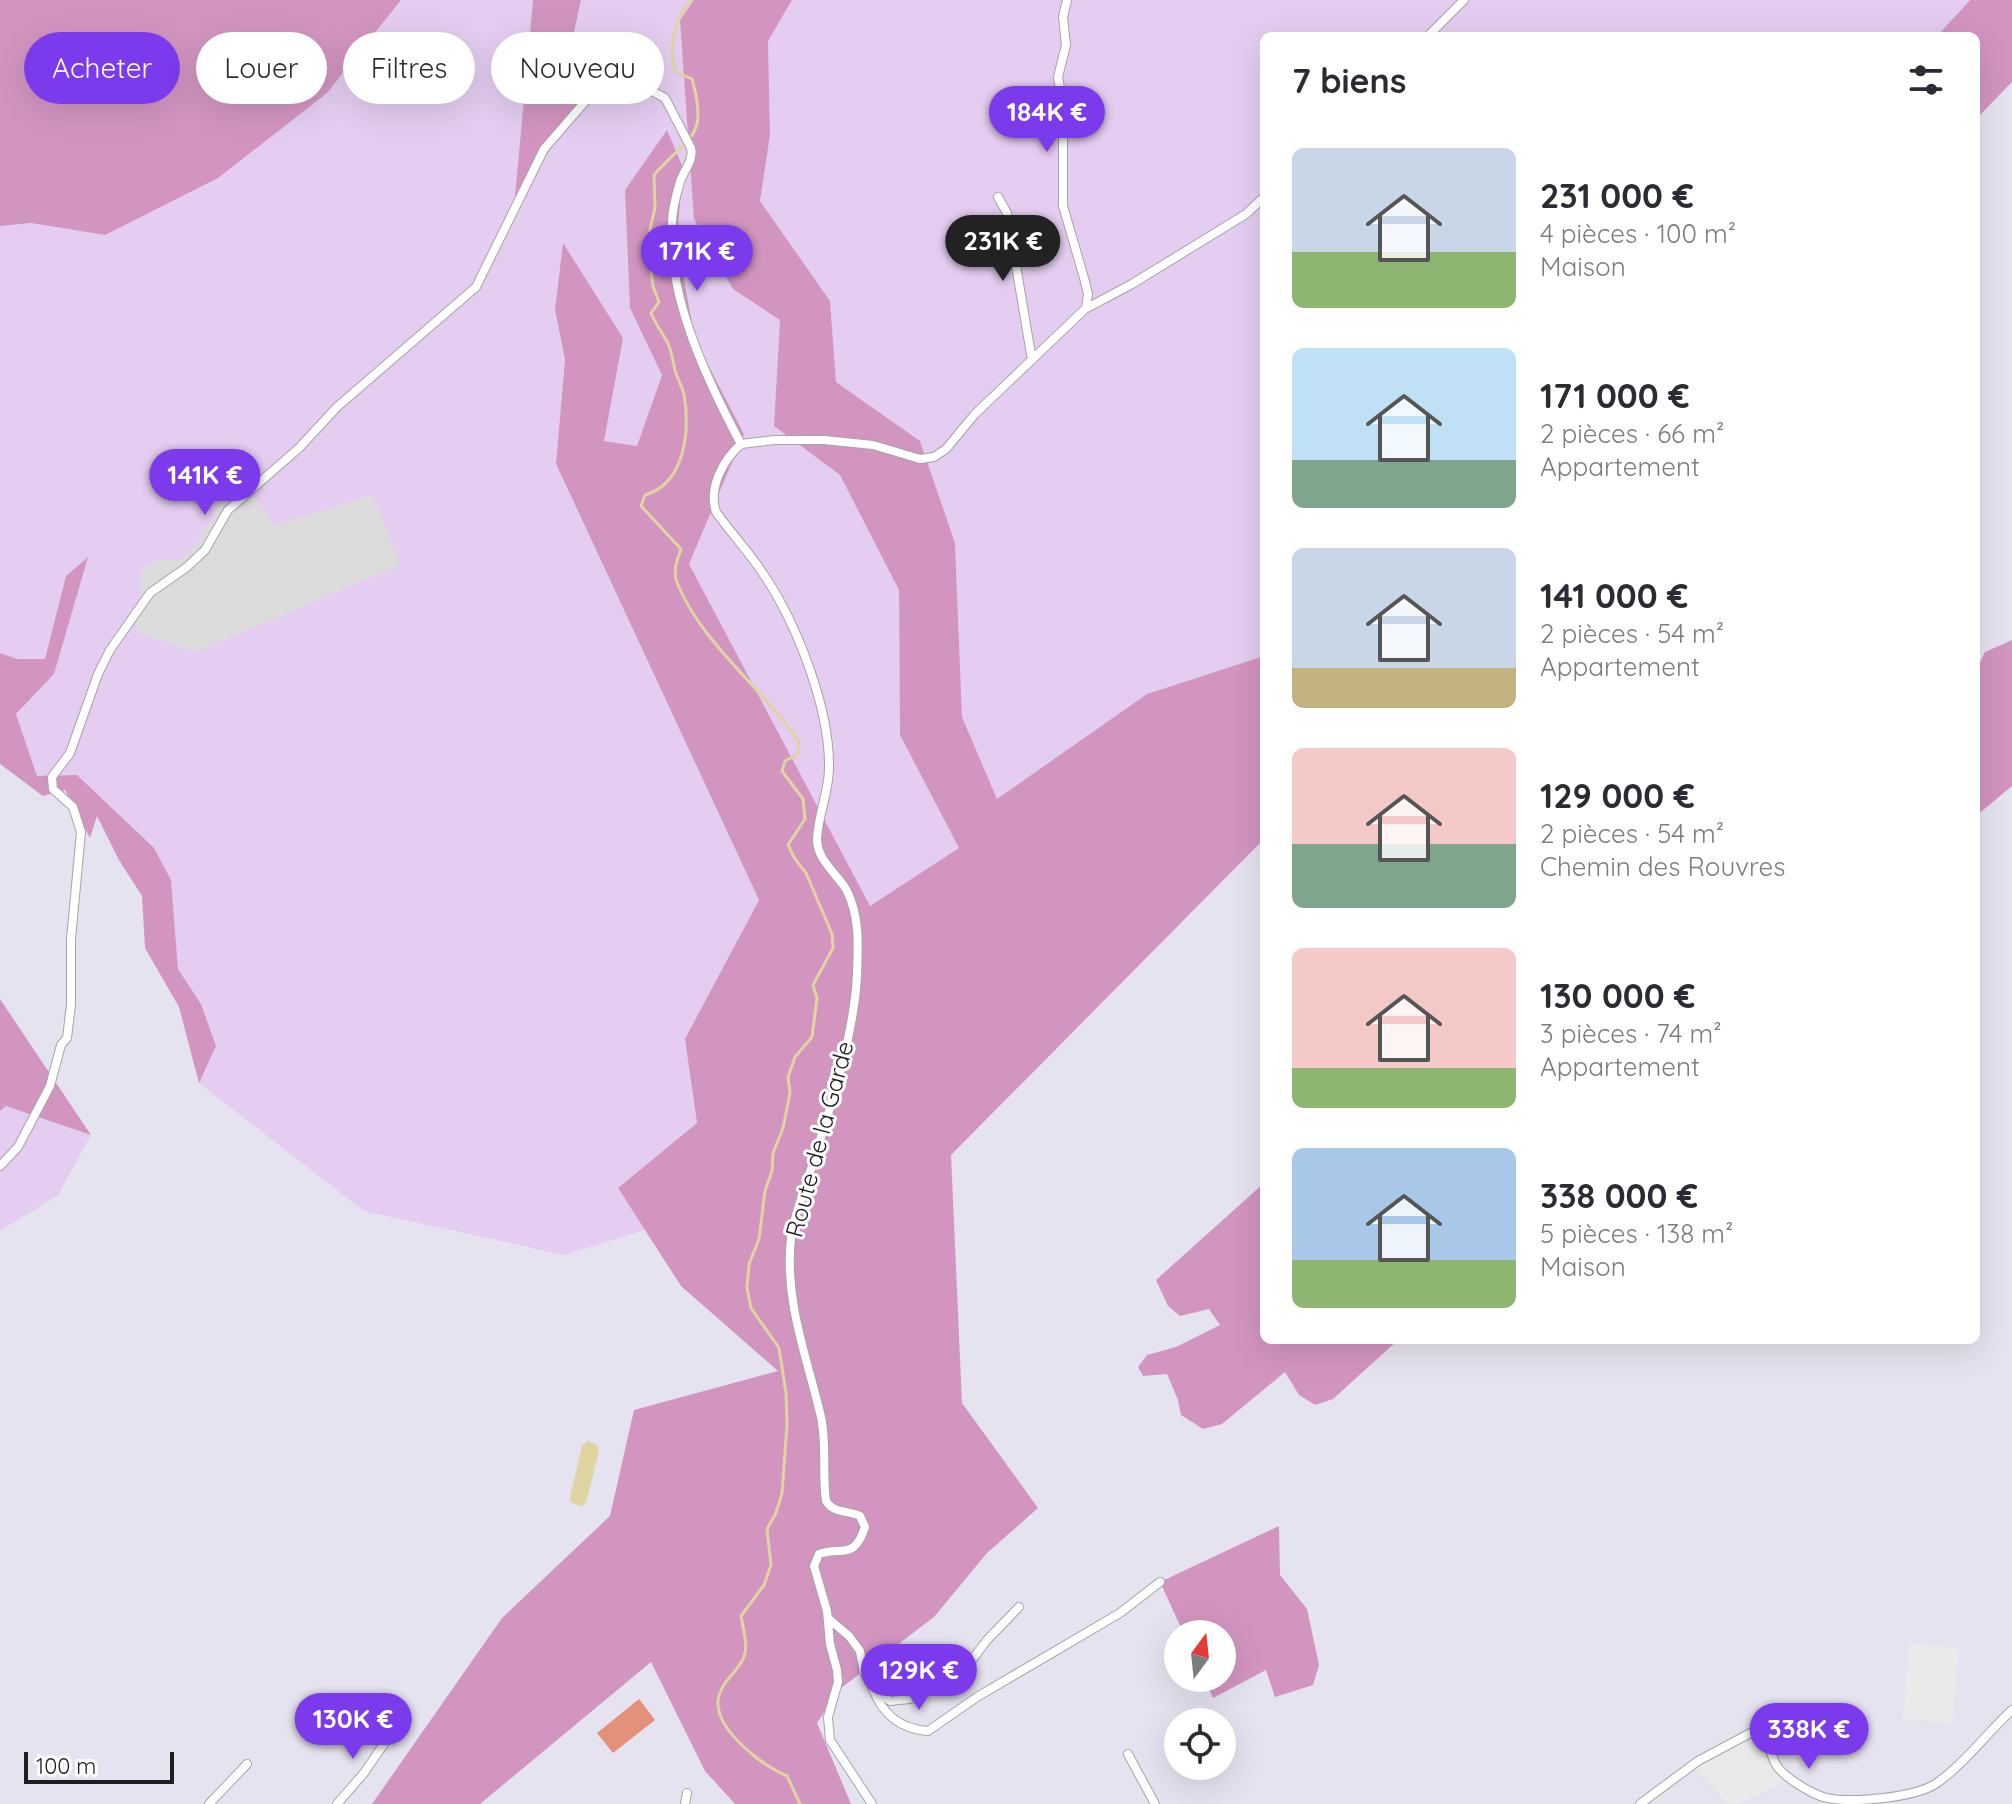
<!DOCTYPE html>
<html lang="fr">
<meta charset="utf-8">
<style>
body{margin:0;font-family:Quicksand,sans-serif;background:#f7f7f7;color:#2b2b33;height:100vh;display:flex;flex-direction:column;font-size:30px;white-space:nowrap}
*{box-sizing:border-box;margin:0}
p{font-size:26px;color:#7c7c81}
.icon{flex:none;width:44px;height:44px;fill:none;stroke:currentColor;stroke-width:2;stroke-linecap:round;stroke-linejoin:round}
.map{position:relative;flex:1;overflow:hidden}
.side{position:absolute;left:1260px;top:32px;width:720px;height:1312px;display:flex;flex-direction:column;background:#fff;border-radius:12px;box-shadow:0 8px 32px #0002}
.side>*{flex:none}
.guide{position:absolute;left:24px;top:32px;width:760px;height:72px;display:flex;gap:16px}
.needle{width:52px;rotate:15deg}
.tools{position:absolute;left:1164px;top:1620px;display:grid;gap:16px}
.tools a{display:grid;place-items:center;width:72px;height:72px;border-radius:50%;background:#fff;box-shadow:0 8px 32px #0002;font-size:40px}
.scale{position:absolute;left:24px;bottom:20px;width:150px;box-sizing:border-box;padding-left:8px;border:4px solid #1e1e1e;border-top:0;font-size:22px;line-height:28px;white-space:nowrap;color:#1e1e1e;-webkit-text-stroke:6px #fff;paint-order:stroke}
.price{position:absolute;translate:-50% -68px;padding:0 18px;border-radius:28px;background:#7c3aed;color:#fff;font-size:26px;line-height:52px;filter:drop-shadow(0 2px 4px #0008)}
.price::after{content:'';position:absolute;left:50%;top:48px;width:24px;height:18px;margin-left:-12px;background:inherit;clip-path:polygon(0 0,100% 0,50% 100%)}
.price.active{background:#222;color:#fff}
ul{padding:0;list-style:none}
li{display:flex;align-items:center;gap:24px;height:200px;padding:0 32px}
li span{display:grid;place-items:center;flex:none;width:224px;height:160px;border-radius:12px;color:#555}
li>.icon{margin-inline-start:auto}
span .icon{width:96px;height:96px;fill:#fffc;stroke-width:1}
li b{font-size:34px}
h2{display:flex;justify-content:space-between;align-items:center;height:96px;padding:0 32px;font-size:34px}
.tag{padding:0 28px;border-radius:36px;background:#fff;box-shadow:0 8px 32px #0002;font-size:28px;line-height:72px}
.tag.active{background:#7c3aed;color:#fff}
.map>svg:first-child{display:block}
.residential{fill:#dbdbdc}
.farmland{fill:#e4cdf0;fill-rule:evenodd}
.forest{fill:#d295c0}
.pitch{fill:#e4917b}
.parking{fill:#eaeaea}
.water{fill:#e0d4a0}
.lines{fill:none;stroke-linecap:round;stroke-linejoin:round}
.stream{stroke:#e0d4a0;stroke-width:3}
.street-casing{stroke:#a5a5a5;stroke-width:10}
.street{stroke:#fff;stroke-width:8}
.labels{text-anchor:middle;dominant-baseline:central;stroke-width:6;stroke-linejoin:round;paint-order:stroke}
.street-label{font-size:24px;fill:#1e1e1e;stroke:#fff}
</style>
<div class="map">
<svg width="2012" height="1804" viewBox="0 0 2012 1804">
<rect width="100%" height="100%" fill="#e6e3f0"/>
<path class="residential" d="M373,495l27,70 -204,87 -60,-20 7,-64 14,-8 39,-15 28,-47h31l19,28z"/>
<path class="farmland" d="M401,0h132l-17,196 55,-150 10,-46h113l-14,21 53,268 47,30 -6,107 66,49 59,115 1,145 59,113 -89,59 -181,-343 55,-130 -49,-94 -18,-100 6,-72 -53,140 32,66 -25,72 -34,-5 20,-103 -68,-28 10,49 -9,106 203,435 -73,139 11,84 -79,65 27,42 -81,25 -200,-44 -165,-128 17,-37 -15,-42 -23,-35 -7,-89 -94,-105 -40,1 -21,-62 38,-40 33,-115 -21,17 -21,83h-28l-17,-6v-427l31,-3 74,12 222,-142zM373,495l27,70 -204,87 -60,-20 7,-64 14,-8h23l16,-15 28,-47h31l19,28z
M792,0h1178l-33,36h-673v620l-117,38 -150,106 -35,-83 -7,-174 -35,-102 -84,-59 -6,-81 -70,-100 10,-66 -2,-94z
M6,1106l85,29 -33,60 -58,36v-120z"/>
<path class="forest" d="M0,0h401l-74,93 -109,85 -113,57 -74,-12 -31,3z
M533,0h48l-10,46 24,43 -80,108z
M694,0h98l-24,41 2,94 -10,66 70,100 6,81 84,59 35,102 7,174 35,82 150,-105 117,-38v183l-313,316 11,248 76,105 -51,45 -53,64 -93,71 -24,35 34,81h-116l-30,-33 -54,-109 -171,142h-108l130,-186 108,-102 24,-106 144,-39 -97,-85 -63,-98 79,-65 -12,-84 74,-139 -203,-436 9,-105 -10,-49 8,-67 60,95 -19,103 33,5 25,-71 -32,-67 -5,-118 42,-60 16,38 -6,72 18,100 49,94 -55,130 181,342 89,-58 -59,-113 -1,-145 -59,-115 -66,-49 6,-106 -47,-31 -39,-70 -14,-199z
M1970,0h42v82l-36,37v-83h-39z
M88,557l-34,117 -38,40 21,62 40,-1 77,73 17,32 7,89 23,35 15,42 -17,37 -20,-76 -34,-59 -3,-52 -23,-36 -22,-44 -7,22 -25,-48 -22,6 -43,-32v-111l17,6h28l21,-83z
M2012,640v146l-36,30v-125l3,-3 -3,-18 9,-18z
M0,999l91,136 -85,-29 -6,5z
M1264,1183v157h134l-65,59 -18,6 -16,-10 -14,-23 -63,52 -19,5 -22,-14 -3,-15 -11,-26 -24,2 -5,-9 9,-12 29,-8 44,-22 -11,-16 -29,7 -12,-10 -12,-26z
M1279,1526l1,49 27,34 12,56 -6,20 -38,12 -9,-27 -53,28 -9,-20h18v-44h-38l-24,-52z"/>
<path class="pitch" d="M639,1699l16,21 -42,33 -16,-20z"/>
<path class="parking" d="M1909,1644l50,4 -7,75 -49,-4z
M1757,1730l26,54 -47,20h-8l-33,-35z"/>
<path class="water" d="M588,1441l9,4 2,6 -13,51 -4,5 -12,-5v-5l12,-51z"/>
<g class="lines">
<path class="stream" d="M692,0c-18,15 -24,51 -16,72l16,7c17,60 -3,56 -38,96l1,33 -8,34 6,44 6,16 -8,11c5,13 13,21 18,33 3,7 4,17 6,24 2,9 7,16 9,24 6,36 2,89 -39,101l-4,11 40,43c-4,11 -9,24 -3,36 26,61 84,102 121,157l-1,12 -13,7 -3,10 21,28 2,20 -17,26 7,14 11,14 26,61 1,14 -20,37 4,13 -5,39 -17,20 -7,20 2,16 -7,35 -10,25 -1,18 -7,20 -6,48 -10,25 -2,24 4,20 28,40 7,45 1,32 -5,68 -6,20 -9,16 4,36 -7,20 -23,31c2,13 8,31 2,43 -7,15 -23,23 -25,42 -2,30 45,65 69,75l13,28"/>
<g class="street-casing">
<path id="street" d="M1067,0l-4,17 3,28 -8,32 5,28v101l21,72 4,16 -2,14
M1428,36l36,-36
M998,197l9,16 25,147
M741,444c-18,16 -33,44 -25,68 15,21 34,41 48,63 33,49 66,134 65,193 0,24 -11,47 -12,71 0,22 21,35 30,52 13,26 11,55 10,83 -2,58 -28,138 -46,195 -7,23 -17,46 -20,69 -7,63 16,119 30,179 6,28 1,56 5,84 8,13 22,9 34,15l5,11c-11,34 -24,19 -46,27l-5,12 13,45 3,33 7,26 1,12 -10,35 2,23 42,64
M741,444l33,-4h50l49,5 47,14 14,-2 12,-8 29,-35 110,-105 47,-25 114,-70 18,-17
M0,1166l18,-19 32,-61 11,-41 6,-7 4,-33v-66l10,-107 -8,-25 -20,-18 -1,-12 18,-24 28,-79 12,-24 40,-57 37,-26 18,-17 23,-40 71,-62 38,-41 139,-120 68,-138 45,-52 9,-8 19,-4 25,1 23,12 26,50c3,12 -7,22 -11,34 -4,13 -8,28 -8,42 -5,73 36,158 69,220
M829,1619l20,17 11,15 4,21 9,17 17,12 19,-2 57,-31 21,-28 32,-33
M873,1689c10,26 27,40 55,42l49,-34 143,-84 40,-31
M1128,1754l27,50
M209,1804l38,-40
M337,1804l27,-31 26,-38
M685,1804l2,-11
M1640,1804l58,-43 60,-32c13,9 11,31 23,42 10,10 28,21 42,26 25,7 92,1 114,-14 28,-20 50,-50 75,-73"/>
</g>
<use href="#street" class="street"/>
</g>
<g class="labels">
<g class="street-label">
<text transform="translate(819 1139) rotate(-75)">Route de la Garde</text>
</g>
</g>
</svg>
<div class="tools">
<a><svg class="needle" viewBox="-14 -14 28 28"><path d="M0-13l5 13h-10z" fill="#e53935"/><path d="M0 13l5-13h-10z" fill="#7c7c81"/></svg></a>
<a><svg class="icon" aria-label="locate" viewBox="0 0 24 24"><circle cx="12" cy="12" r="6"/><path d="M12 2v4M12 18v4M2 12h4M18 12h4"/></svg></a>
</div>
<div class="scale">100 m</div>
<b class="price" style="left:1047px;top:154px">184K €</b>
<b class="price active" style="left:1003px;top:283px">231K €</b>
<b class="price" style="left:697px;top:293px">171K €</b>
<b class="price" style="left:205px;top:517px">141K €</b>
<b class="price" style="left:919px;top:1712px">129K €</b>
<b class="price" style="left:353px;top:1761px">130K €</b>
<b class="price" style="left:1809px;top:1771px">338K €</b>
<div class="guide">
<a class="tag active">Acheter</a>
<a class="tag">Louer</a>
<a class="tag">Filtres</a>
<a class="tag">Nouveau</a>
</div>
<section class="side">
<h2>7 biens<svg class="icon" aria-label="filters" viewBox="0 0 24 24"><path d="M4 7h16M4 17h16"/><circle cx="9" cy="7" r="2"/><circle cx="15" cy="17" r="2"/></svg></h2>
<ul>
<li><span style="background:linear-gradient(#c9d6e8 65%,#8fb573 0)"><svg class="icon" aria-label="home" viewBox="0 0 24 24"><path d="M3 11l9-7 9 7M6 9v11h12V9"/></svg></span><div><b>231 000 €</b><p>4 pièces · 100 m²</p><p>Maison</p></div></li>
<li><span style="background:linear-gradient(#bfe0f5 70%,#7fa58c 0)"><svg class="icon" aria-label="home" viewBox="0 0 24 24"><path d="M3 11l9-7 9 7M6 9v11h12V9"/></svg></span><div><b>171 000 €</b><p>2 pièces · 66 m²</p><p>Appartement</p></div></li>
<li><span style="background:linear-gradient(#c9d6e8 75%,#c2b280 0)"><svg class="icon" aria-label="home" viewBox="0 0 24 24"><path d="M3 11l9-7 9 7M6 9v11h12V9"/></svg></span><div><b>141 000 €</b><p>2 pièces · 54 m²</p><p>Appartement</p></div></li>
<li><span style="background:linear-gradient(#f6c9c9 60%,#7fa58c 0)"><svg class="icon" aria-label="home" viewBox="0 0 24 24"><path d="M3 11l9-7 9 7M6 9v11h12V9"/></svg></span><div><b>129 000 €</b><p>2 pièces · 54 m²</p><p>Chemin des Rouvres</p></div></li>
<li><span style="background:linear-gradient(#f6c9c9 75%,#8fb573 0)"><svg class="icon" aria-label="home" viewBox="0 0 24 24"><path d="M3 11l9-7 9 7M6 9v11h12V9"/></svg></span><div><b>130 000 €</b><p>3 pièces · 74 m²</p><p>Appartement</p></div></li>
<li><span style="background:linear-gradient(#a9c7e8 70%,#8fb573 0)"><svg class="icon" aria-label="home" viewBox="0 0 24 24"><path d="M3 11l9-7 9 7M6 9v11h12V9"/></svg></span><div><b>338 000 €</b><p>5 pièces · 138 m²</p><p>Maison</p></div></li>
</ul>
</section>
</div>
